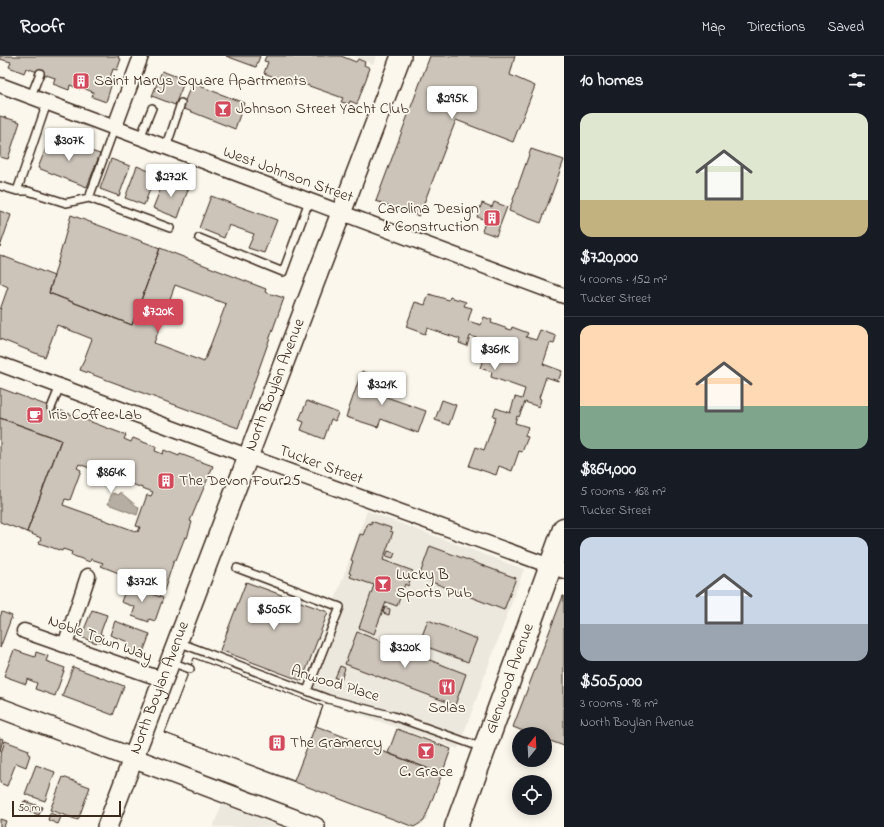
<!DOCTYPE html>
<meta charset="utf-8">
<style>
body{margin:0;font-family:"Indie Flower",sans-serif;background:#242831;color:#f1f3f6;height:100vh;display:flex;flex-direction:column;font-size:15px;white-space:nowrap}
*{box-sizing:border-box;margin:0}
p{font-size:13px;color:#9ea1a6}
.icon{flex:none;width:22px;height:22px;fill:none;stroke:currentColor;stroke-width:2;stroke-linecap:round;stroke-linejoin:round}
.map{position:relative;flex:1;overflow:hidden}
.side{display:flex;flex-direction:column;background:#171b24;width:320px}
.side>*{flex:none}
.needle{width:26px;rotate:18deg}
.tools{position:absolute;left:512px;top:671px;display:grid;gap:8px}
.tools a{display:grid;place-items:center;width:40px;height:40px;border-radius:50%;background:#171b24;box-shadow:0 2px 10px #0003;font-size:20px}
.scale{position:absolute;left:12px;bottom:10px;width:109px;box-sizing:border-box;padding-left:4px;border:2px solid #3b2a1e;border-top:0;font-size:11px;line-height:14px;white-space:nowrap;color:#3b2a1e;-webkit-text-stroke:3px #fbf7ec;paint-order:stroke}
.price{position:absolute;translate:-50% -34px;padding:0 9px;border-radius:4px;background:#fff;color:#222;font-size:13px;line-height:26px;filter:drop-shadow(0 1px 2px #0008)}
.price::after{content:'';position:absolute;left:50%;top:24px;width:12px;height:9px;margin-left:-6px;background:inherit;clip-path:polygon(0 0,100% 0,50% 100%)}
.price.selected{background:#d1495b;color:#fff}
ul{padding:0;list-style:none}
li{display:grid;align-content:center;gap:8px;height:212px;padding:0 16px}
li+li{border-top:1px solid #363941}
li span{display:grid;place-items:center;height:124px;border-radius:12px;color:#555}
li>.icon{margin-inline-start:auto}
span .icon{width:72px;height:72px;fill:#fffc;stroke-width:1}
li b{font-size:17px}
h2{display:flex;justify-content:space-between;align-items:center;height:48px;padding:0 16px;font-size:17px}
header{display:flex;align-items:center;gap:24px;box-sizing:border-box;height:56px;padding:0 20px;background:#171b24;border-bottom:1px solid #363941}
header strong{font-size:19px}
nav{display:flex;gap:22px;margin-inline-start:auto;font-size:14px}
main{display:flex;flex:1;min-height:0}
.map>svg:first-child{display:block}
.built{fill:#ede8dd}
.water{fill:#b6aea2;stroke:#85796d}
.building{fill:#ccc4b9;stroke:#3b2a1e;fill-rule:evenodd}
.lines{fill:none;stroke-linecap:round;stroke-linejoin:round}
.lane-casing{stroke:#3b2a1e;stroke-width:10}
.street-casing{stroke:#3b2a1e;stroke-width:17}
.secondary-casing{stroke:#3b2a1e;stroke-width:22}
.primary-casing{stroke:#3b2a1e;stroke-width:25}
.lane{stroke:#fbf7ec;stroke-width:7}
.street{stroke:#fbf7ec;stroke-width:14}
.secondary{stroke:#fbf7ec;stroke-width:19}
.primary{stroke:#fbf7ec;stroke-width:22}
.labels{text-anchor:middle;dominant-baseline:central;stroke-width:3.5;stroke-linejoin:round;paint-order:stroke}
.poi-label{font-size:16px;fill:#3b2a1e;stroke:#fbf7ec;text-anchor:start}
.street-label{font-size:16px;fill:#3b2a1e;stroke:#fbf7ec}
</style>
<header>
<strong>Roofr</strong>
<nav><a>Map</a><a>Directions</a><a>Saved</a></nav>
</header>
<main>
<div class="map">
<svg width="564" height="771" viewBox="0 0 564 771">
<rect width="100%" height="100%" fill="#fbf7ec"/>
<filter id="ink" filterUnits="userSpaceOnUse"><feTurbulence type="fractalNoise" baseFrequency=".025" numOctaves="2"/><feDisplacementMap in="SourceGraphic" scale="8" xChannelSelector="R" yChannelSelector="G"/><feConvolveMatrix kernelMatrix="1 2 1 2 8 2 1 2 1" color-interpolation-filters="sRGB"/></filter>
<g filter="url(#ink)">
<path class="built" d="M353,0h24l-4,8z
M367,455l157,58 -66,180 -157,-55z
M222,748l59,23h-68z"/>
<path class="water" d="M120,436l19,16 -2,7 -29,-11 4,-11 7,2z"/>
<path class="building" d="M0,0h119l-1,2 3,1 -4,11 -4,-1 -5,15 3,2 -5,16 -14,-5 1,-5 -13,-5v2l-10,-4 -1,5 -16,-6 2,-6 -29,-10 -2,5 -15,-6 2,-5 -11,-3z
M226,0h34l-4,11z
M266,0h75l15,6 2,-3 7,3 -1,3 6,3 -13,36 -7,-3 -1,3 -8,-2 2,-4 -48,-17 -1,4 -30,-12 4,-11 -4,-1z
M430,0h85l-5,19 25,11 -22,56 -57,-22 -37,96 -43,-15z
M162,15l23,9 -10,25 -23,-9z
M192,27l52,20 -9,26 -53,-21z
M0,60l20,6 -12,37 -8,-2z
M50,82l50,16 -13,33 -49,-19z
M531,93l33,11 -23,63 -32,-12z
M111,103l19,7 -11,30 -19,-7z
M137,110l19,8 -12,31 -19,-7z
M165,122l24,9 -11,31 -25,-10z
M211,140l66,24 -13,33 -16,-5 6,-14 -25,-9 -5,13 -25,-10z
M494,146l13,5 -11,29 -14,-5 4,-11 -9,-3 5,-14 10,4z
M0,155l11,4 -11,32z
M71,159l89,33 -28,77 -83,-32z
M160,192l106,41 -1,3 19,6 -46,130 -158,-58 12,-31 -35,-14 -12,32 -45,-18v-29l8,-23 -8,-4v-28l54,21 -5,17 83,32zM175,229l51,19 -22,58 -50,-19z
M429,238l20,6 1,-3 16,5 -2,4 8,2 -4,13 13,4 3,-8 8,3 -1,3 20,7 1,-3 16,6 -2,4 10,3 4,-10 16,6 -2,8 -4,-1 -7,21 19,7 -4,10 -12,-4 -7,21 2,1 -2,8 -14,-5 -6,15 -2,-1 -2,7 13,4 -3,9 3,1 -6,15 -3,-1 -7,20 -13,-5 -3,9 -27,-9 7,-19 8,3 12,-33 -3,-1 3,-8 14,5 5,-16 7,2 3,-10 -34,-12 1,-5 -12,-4 9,-26 -19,-6 -3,10 -8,-3 1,-4 -33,-11 -2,6 -19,-7 9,-25 10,3z
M362,315l24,9 -5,15 45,16 -8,22 -37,-14 -3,8 -32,-10z
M0,332l126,47 -2,4 7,3 2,-4 23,9 -1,4 8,3 1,-4 15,6 1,-2 33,12 -23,55 2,1 -5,16 -2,-1 -9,23h-2l-10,31 -63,-25 2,-3 -12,-4 -1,3 -19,-7 1,-3 -9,-3 -1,2 -23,-8 2,-5 -14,-6 34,-92 -61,-22zM79,408l74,28 -2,4 -4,-1 -11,31 4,1 -2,5 -75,-27 2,-6 5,1 11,-30 -4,-2z
M442,344l14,5 -7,20 -14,-5z
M307,345l31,12 -3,8 -4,-2 -7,20 -23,-9 3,-8 -5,-2z
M0,362l61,22 -34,92 -27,-10z
M371,465l20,7 -1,3 3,1 -10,28 30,11 -5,15 -3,-2 -8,22 -11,-4 -12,32 -15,-6 15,-43 -24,-8 1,-3 -2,-1 4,-12 -2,-1 9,-26 3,1 5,-12 3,1z
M430,490l86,32 -12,32 -85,-33z
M388,495l7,2 -2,5 -7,-2z
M246,526l82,30 -26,69 -82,-31z
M127,529l36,13 -8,23 -6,-2v3l-17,-6 3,-9 -14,-5z
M563,540h1v150l-19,-7v-5h-14l-18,-7z
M385,551l5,2 -1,6 -6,-2z
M92,554l15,5 -7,19 3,1 -2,7 -4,-1 -1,2 -15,-6z
M2,556l10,4 -12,32v-31z
M428,564l49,19 -9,23 -49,-18z
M115,565l35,13 -9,24 -17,-6 4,-10 -18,-7z
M357,576l109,42 -11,31 -110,-41z
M14,594l21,7 1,-5 12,4 -2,5 19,7 -10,28 -20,-7 2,-6 -10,-4 -1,5 -22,-8z
M194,602l129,48 -7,20 126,48 -18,47 -10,6 -249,-94z
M194,602l129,48 -29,75 -129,-48z
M340,610l5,2 -4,12 -6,-2z
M73,611l51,19 -11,29 -51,-19z
M397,673l54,20 -9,25 -54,-21z
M0,682l3,1 -3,12z
M5,685l24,9 -1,4 2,1 -4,12 -10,-4 -9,23 -7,-3v-27z
M36,709l19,7 -10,29 -20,-7z
M63,721l27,10 -12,33 -28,-10z
M24,745l18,6 -3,8 -18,-6z
M50,757l11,4 -3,7 -10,-4z
M0,763l6,2 -2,6h-4z"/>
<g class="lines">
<g class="lane-casing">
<path id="lane" d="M31,40l9,-23
M47,47l-30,88h11l38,12 23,-5 81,30
M140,82l12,-30
M166,92l15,-45
M0,130l17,5
M89,142l25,-69
M199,182l84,34 26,-71
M51,352l9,-22
M237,512l103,39 -33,84
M178,586l150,57 65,17 90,32
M171,606l19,7"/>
</g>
<g class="street-casing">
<path id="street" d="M0,29l564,211
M114,73l27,-73
M0,308l247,92 317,115
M24,575l140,49
M65,589l23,-69"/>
</g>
<g class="secondary-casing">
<g id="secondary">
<path d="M0,652l315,119"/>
<path id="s1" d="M107,771c97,-257 196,-514 294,-771"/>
</g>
</g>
<g class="primary-casing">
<g id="primary">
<path id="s2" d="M456,771l108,-298"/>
</g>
</g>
<use href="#lane" class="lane"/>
<use href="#street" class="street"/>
<use href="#secondary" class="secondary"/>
<use href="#primary" class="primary"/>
</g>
</g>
<defs>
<g id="building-square" transform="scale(0.9)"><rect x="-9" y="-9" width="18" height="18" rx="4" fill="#d1495b" stroke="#fbf7ec"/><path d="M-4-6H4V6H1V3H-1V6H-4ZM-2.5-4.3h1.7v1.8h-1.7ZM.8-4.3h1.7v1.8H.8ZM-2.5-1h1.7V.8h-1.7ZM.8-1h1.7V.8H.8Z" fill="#fff"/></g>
<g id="bar-square" transform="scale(0.9)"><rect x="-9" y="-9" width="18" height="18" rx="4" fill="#d1495b" stroke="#fbf7ec"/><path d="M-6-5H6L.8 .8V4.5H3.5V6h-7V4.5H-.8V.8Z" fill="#fff"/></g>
<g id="cafe-square" transform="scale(0.9)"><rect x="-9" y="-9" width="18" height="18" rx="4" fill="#d1495b" stroke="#fbf7ec"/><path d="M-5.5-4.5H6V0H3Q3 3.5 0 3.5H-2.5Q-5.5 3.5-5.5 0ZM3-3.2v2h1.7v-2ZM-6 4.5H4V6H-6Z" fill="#fff"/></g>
<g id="restaurant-square" transform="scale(0.9)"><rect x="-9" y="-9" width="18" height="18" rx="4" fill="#d1495b" stroke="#fbf7ec"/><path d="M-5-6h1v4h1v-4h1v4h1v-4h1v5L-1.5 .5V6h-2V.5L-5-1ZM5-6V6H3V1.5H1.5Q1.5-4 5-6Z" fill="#fff"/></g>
</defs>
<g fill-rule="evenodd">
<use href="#building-square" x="81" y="25"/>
<use href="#bar-square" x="223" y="53"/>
<use href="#building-square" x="492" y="162"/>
<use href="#cafe-square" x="35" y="359"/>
<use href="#building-square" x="166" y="425"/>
<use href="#bar-square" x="383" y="528"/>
<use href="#restaurant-square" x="447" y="631"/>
<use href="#building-square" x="277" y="687"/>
<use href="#bar-square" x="426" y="695"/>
</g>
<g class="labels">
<g class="poi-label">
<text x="94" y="25">Saint Marys Square Apartments</text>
<text x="236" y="53">Johnson Street Yacht Club</text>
<text x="479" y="153" text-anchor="end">Carolina Design<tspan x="479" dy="18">&amp; Construction</tspan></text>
<text x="48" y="359">Iris Coffee Lab</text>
<text x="179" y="425">The Devon Four25</text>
<text x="396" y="519">Lucky B<tspan x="396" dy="18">Sports Pub</tspan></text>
<text x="447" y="652" text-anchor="middle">Solas</text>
<text x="290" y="687">The Gramercy</text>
<text x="426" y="716" text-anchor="middle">C. Grace</text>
</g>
<g class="street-label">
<text transform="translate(288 119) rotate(20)">West Johnson Street</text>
<text stroke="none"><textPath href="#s1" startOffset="473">North Boylan Avenue</textPath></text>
<text transform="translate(321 409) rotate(20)">Tucker Street</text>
<text transform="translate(100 583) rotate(20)">Noble Town Way</text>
<text stroke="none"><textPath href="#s2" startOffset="158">Glenwood Avenue</textPath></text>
<text transform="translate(335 628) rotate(17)">Anwood Place</text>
<text stroke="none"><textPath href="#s1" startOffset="149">North Boylan Avenue</textPath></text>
</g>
</g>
</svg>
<div class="tools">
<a><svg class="needle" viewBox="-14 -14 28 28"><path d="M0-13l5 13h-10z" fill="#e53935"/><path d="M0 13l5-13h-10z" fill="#9ea1a6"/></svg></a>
<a><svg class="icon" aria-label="locate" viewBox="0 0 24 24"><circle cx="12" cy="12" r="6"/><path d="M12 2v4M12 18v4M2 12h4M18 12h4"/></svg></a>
</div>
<div class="scale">50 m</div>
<b class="price" style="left:452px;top:64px">$295K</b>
<b class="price" style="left:69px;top:106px">$307K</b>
<b class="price" style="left:171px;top:142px">$272K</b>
<b class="price selected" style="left:158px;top:277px">$720K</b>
<b class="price" style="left:495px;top:315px">$361K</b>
<b class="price" style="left:382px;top:350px">$321K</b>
<b class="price" style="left:111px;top:438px">$864K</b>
<b class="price" style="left:142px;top:547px">$372K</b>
<b class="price" style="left:274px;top:575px">$505K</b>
<b class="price" style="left:405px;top:613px">$320K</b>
</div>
<section class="side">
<h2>10 homes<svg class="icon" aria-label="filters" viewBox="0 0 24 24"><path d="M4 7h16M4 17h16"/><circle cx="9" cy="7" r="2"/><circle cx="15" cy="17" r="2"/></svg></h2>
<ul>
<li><span style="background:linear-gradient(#dfe7d0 70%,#c2b280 0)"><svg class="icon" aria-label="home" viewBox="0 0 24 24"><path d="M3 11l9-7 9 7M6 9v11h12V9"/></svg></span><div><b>$720,000</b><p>4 rooms · 152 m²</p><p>Tucker Street</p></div></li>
<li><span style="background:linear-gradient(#ffd9b3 65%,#7fa58c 0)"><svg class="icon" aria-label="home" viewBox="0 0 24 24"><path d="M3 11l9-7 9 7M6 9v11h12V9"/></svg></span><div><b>$864,000</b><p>5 rooms · 168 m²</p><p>Tucker Street</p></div></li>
<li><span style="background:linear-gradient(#c9d6e8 70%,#9aa5b1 0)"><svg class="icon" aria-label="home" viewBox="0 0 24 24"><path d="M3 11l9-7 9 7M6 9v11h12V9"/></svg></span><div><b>$505,000</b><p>3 rooms · 98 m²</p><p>North Boylan Avenue</p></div></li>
</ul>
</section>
</main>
